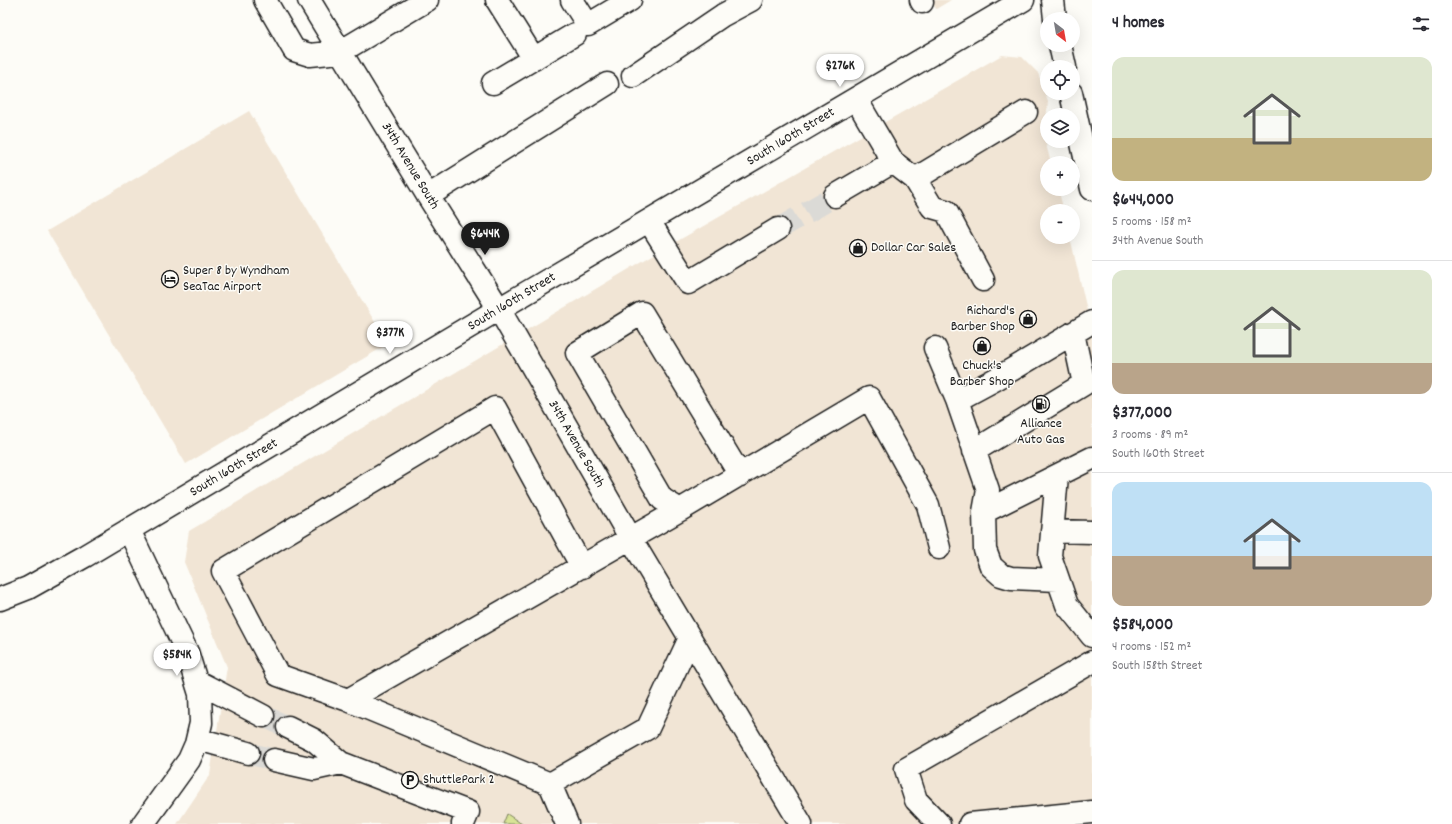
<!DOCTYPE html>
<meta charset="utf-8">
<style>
body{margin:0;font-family:Dekko,sans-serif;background:#f7f7f7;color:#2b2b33;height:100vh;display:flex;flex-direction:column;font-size:15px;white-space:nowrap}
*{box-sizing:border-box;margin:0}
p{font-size:13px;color:#7c7c81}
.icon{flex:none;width:22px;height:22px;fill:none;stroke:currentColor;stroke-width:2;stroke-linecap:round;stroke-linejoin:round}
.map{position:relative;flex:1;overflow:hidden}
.side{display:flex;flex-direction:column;background:#fff;width:360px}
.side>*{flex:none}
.needle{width:26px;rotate:149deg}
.tools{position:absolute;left:1040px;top:12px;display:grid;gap:8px}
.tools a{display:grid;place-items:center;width:40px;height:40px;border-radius:50%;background:#fff;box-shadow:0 4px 16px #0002;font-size:20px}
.price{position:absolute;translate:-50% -34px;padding:0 9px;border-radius:14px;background:#fff;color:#222;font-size:13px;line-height:26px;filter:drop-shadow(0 1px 2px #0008)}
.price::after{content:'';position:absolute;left:50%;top:24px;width:12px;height:9px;margin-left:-6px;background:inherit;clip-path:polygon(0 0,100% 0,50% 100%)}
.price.active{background:#1c1c1c;color:#fff}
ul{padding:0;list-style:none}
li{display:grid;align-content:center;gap:8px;height:212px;padding:0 20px}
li+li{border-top:1px solid #e1e1e2}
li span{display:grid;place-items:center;height:124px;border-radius:12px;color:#555}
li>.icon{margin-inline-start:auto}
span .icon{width:72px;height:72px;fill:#fffc;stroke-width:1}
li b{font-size:17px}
h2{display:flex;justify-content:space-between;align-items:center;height:48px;padding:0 20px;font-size:17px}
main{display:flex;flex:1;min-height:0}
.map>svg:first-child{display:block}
.built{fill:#f1e5d5}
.grass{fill:url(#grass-tufts);stroke:#7a8059}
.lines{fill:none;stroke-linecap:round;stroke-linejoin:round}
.minor-tunnel{stroke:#dbdad6;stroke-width:22;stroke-dasharray:22 11;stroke-linecap:butt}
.minor-casing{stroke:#1c1c1c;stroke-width:25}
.major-casing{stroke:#1c1c1c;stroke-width:25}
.minor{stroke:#fdfcf7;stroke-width:22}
.major{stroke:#fdfcf7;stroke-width:22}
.labels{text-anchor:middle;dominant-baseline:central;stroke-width:3;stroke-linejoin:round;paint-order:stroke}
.street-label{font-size:14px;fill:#1c1c1c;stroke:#fdfcf7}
.poi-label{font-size:14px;fill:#1c1c1c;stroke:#fdfcf7;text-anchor:start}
</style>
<main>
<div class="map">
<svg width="1092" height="824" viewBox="0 0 1092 824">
<defs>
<pattern id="grass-tufts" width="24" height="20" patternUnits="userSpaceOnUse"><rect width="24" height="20" fill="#d8e396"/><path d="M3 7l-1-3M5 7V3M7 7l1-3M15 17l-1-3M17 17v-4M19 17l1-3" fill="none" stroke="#b9c281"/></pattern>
</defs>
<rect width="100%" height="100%" fill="#fdfcf7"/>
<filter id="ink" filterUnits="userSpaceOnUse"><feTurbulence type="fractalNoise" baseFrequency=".025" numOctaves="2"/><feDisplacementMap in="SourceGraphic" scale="8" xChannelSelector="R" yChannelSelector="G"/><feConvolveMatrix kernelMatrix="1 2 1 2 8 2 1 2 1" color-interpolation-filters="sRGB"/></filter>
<g filter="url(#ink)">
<path class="built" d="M931,0h20l-15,9z
M1002,55l20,2 16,16 10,29 -4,35 7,26h-4v26h11l6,22h-17v26h23l22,95v492h-570l-15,-10 -4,10h-326l33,-49 17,-108 -43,-105 5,-31 457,-272z
M249,111l139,233 -202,120 -139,-233z"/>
<path class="grass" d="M507,814l15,10h-19z"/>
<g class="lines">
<path class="minor-tunnel" d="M778,229l57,-33
M263,716l25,11
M248,753l26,7"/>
<g class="minor-casing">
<path id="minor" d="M265,0l29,50 16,5 30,-3 87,-52
M309,0l119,196 71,113 132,230 170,285
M497,0l37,59
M572,0l16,25 42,-25
M921,0l1,2
M633,76l90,-61 28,-15
M493,83l82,-49
M856,99l37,63
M915,179l17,28 14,4 37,69
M428,196l179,-112
M835,196l58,-34 22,17 111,-67
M649,221l39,62 90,-54
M935,348l22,52 31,90 -4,22 1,38 6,16 10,9 10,3 47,2
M957,400l39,-21 96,-57
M974,451l110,-67 -11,-51
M740,475l-98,-162 -65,40 85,146 18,11 189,-112 59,107 11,43
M1057,476l-7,80 17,49 25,31
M984,512l108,-54
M129,530l58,122 13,42 1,29 -5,21 -7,16 -46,64
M1052,531l40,1
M582,567l-87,-159 -272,163 55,104 70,25 332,-190
M196,681l67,35
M348,700l202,84 98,-56 42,-90
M198,739l50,14
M274,760l40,9 27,-6 -27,-23 -26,-13
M341,763l127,49 -5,12
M550,784l17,40
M939,824l-23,-24 -10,-31 186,-107
M970,824l122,-12"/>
</g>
<g class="major-casing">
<path id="major" d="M1053,0l2,19
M1060,45l5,22
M1071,93l21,96
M0,599l28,-11 57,-32 414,-247 524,-309"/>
</g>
<use href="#minor" class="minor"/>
<use href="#major" class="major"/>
</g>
</g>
<defs>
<g id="shop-ring" transform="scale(0.9)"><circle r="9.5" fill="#fdfcf7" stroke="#1c1c1c" stroke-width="1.5"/><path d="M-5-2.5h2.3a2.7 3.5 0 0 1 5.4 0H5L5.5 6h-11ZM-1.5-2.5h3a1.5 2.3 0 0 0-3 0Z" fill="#1c1c1c"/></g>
<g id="hotel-ring" transform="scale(0.9)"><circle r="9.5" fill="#fdfcf7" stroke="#1c1c1c" stroke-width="1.5"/><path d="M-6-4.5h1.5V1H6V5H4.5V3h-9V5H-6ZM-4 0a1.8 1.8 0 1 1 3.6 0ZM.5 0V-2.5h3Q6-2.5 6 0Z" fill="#1c1c1c"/></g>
<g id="fuel-ring" transform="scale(0.9)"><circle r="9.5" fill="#fdfcf7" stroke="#1c1c1c" stroke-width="1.5"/><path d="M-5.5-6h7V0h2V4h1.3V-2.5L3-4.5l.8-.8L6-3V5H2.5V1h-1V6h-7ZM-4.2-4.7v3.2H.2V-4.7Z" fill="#1c1c1c"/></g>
<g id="parking-ring" transform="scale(0.9)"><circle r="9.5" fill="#fdfcf7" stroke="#1c1c1c" stroke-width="1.5"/><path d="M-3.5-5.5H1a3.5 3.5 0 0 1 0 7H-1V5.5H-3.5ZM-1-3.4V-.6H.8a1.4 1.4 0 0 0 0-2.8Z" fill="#1c1c1c"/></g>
</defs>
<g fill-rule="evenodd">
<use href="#shop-ring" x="858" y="248"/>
<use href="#hotel-ring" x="170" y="279"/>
<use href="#shop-ring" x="1028" y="319"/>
<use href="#shop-ring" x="982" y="346"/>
<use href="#fuel-ring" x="1041" y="404"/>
<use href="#parking-ring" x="410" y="780"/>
</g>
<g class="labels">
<g class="street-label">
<text transform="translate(791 137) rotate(-31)">South 160th Street</text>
<text transform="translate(410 166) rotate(59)">34th Avenue South</text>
<text transform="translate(512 302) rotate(-31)">South 160th Street</text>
<text transform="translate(576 444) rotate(60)">34th Avenue South</text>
<text transform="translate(234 468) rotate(-31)">South 160th Street</text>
</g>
<g class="poi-label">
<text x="871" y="248">Dollar Car Sales</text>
<text x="183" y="271">Super 8 by Wyndham<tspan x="183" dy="16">SeaTac Airport</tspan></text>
<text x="1015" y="311" text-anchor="end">Richard's<tspan x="1015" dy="16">Barber Shop</tspan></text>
<text x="982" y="366" text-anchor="middle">Chuck's<tspan x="982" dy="16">Barber Shop</tspan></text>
<text x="1041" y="424" text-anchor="middle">Alliance<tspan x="1041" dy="16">Auto Gas</tspan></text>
<text x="423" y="780">ShuttlePark 2</text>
</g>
</g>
</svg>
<div class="tools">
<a><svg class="needle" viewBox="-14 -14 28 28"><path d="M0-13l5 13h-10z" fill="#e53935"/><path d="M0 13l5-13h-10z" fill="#7c7c81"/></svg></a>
<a><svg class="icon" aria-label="locate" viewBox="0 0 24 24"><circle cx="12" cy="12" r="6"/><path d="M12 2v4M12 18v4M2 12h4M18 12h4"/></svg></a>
<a><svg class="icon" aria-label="layers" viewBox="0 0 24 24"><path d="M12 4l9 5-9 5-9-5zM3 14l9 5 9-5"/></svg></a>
<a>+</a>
<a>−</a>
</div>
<b class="price" style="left:840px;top:88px">$276K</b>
<b class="price active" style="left:485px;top:256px">$644K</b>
<b class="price" style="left:390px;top:355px">$377K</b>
<b class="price" style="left:177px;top:677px">$584K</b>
</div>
<section class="side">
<h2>4 homes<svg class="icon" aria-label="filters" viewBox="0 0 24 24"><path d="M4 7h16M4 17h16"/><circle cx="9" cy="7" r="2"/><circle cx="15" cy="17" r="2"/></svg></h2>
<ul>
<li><span style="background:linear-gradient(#dfe7d0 65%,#c2b280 0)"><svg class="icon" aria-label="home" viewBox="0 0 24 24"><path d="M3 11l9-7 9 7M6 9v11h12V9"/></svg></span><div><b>$644,000</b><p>5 rooms · 158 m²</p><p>34th Avenue South</p></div></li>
<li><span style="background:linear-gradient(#dfe7d0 75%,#b9a48a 0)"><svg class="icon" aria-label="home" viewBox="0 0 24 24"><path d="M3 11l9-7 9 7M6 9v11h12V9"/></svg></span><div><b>$377,000</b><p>3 rooms · 89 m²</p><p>South 160th Street</p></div></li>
<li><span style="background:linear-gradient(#bfe0f5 60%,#b9a48a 0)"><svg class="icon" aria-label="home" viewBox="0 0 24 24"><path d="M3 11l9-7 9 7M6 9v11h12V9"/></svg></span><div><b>$584,000</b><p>4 rooms · 152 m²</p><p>South 158th Street</p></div></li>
</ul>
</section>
</main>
